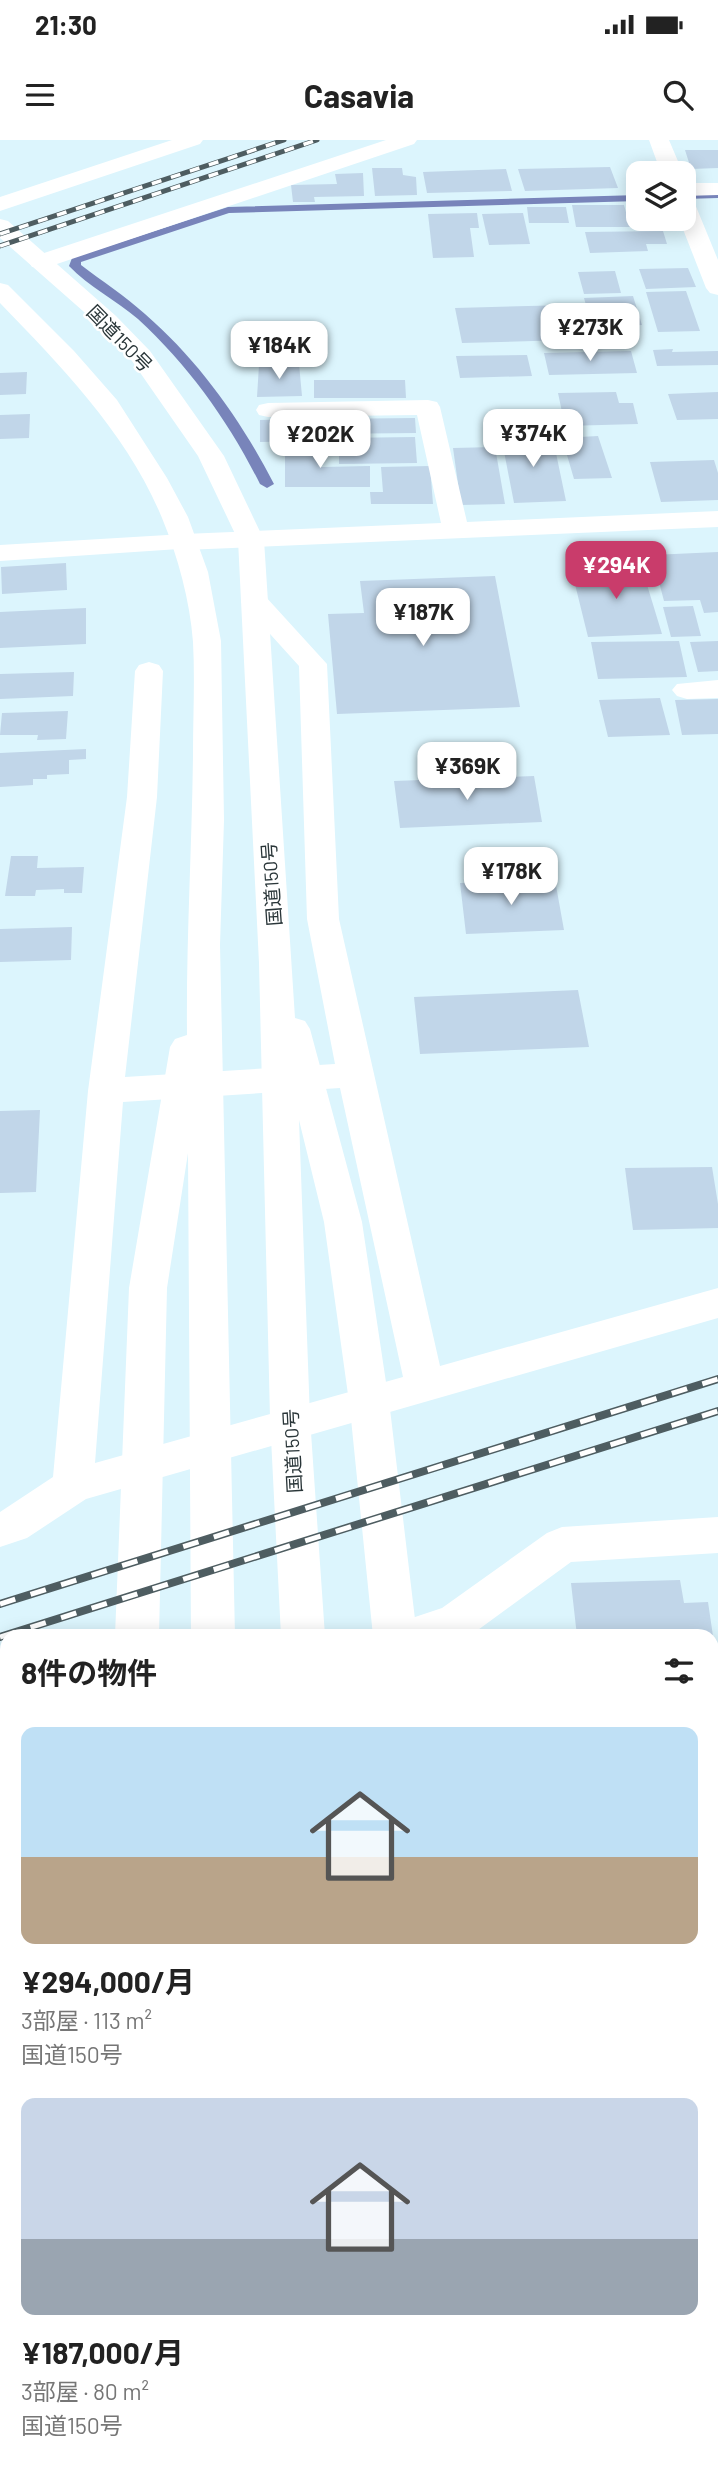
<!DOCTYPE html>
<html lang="ja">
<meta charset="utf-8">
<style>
body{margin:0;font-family:Barlow,"Noto Sans JP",sans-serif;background:#f2f2f2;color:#222;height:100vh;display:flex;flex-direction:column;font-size:26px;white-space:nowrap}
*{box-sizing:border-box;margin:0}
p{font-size:23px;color:#767676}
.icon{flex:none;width:38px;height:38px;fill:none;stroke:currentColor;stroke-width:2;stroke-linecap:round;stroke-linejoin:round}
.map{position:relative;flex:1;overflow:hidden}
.drawer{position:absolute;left:0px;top:1489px;width:719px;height:842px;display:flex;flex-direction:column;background:#fff;border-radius:21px 21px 0 0;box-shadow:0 4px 18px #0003}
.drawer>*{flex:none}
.controls{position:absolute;left:626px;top:21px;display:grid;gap:14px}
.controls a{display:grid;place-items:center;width:70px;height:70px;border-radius:14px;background:#fff;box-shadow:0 4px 18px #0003;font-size:35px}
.price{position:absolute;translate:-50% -60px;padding:0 16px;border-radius:14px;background:#fff;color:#222;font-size:23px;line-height:46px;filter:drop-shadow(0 2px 4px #0008)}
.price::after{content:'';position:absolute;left:50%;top:42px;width:21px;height:16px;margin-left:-10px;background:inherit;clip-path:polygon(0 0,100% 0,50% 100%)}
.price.active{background:#c93c6b;color:#fff}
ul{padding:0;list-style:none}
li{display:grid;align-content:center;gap:14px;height:371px;padding:0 21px}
li span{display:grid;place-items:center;height:217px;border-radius:14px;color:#555}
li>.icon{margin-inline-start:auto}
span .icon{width:126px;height:126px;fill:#fffc;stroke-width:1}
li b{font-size:30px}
h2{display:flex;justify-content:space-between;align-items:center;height:84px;padding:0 21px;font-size:30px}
.status{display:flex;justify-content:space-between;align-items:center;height:49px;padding:0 35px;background:#fff;direction:ltr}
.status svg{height:19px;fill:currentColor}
header{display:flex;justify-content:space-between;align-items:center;height:91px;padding:0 21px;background:#fff;font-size:32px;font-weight:700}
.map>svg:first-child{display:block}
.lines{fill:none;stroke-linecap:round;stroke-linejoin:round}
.stream{fill:#7884ba;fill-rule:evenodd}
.building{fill:#c1d6e9}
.minor{fill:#fff;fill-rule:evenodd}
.tertiary{fill:#fff;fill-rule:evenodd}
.trunk{fill:#fff;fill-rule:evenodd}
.rail-far1-casing{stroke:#4e5d61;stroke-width:5}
.rail-casing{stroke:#4e5d61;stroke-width:8}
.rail-far1{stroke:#fff;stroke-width:3.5;stroke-dasharray:10;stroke-linecap:butt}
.rail{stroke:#fff;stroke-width:5;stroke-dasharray:16;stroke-linecap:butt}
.labels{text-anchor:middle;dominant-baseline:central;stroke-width:5;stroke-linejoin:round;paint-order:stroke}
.street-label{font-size:19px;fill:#2a3639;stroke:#fff}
</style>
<div class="status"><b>21:30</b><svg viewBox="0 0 49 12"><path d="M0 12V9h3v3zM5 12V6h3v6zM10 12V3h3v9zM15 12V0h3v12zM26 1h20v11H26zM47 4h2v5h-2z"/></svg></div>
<header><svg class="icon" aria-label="menu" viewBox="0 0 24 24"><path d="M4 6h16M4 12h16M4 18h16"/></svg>Casavia<svg class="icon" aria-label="search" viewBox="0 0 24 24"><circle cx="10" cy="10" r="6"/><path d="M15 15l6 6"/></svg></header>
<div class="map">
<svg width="718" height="2330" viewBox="0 0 718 2330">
<rect width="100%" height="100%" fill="#dcf5fd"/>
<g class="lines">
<path class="stream" d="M718,52v6l-34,1v-6z
M639,55v6l-410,12 -148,49v3c21,16 44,31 64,49 54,47 96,106 129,170l-7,4 -7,-4c-31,-62 -71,-118 -122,-165 -22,-19 -49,-32 -69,-53l3,-8 156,-51z"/>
</g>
<path class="building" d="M685,10h33v18l-27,1z
M610,27l8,21 -93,3 -7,-22z
M372,28h30l1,7 13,2 1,18 -42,1z
M506,29l6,22 -85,2 -4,-21z
M363,33l1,23 -50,1 1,5h-22l-2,-17 46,-1 -2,-10z
M572,65h52l6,22h-54z
M527,67h39l3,16h-40z
M477,73l2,15h-9l4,29 -41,1 -5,-44z
M523,73l7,31 -41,1 -7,-31z
M663,91l4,13h-21l2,7 -58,2 -5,-21z
M688,128l8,19 -50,2 -7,-20z
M615,131l6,22 -37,1 -6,-22z
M686,151l14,40 -42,1 -12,-40z
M633,156l9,29 -50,2 -8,-29z
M569,165l3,13h-10l6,22 -106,3 -7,-35z
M673,209l-1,3 46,-1v14l-61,1 -4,-16z
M631,211l6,22 -88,2 -5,-22z
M527,215l5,21 -72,2 -4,-22z
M299,224l3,32 -45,1 2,-32z
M27,232l-1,22 -26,1v-22z
M314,240h91l1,18h-92z
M616,252l3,11h14l5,21 -73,2 -7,-33z
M718,252v27l-41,1 -9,-26z
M30,274l-1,24 -29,1v-24z
M415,278l1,15 -93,1 -1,-15z
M313,279l1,22 -54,1v-22z
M552,294l14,67 -52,2 -13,-67z
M598,296l14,42 -38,1 -12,-41z
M415,297l2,26 -78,1v-26z
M321,304v23l49,-1v21h-85v-42z
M495,307l10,57 -44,1 -8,-57z
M714,320l4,13v27l-57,2 -11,-40z
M430,326l3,38h-62l-1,-12h13l-2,-25z
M718,412v60l-14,1 -4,-13 -36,1 -12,-46z
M66,423l1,27 -65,4 -1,-27z
M641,425l21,69 -74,3 -17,-69z
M495,436l25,131 -183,7 -9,-100 36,-1 -4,-32z
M693,466l8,30 -30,1 -8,-30z
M86,468v36l-86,4v-36z
M679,501l8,36 -89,2 -7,-37z
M718,501v30l-20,1 -8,-30z
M74,532l-1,24 -73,3v-25z
M660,558l10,37 -62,2 -9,-37z
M718,559v35l-36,1 -7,-35z
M68,571l-2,28 -29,1 1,-5h-38l2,-22z
M86,609v10l-17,1v14l-22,1v4h-14v6l-33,2v-34z
M534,636l8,46 -142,6 -6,-47z
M11,716h27l-1,12 47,-1 -2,26h-18v-4l-28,1 -1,6h-30z
M555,740l9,50 -98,4 -6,-51z
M72,787l-1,33 -71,2v-33z
M578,850l11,57 -169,7 -6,-57z
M40,970l-4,82 -36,1v-82z
M712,1027l6,37v24l-85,2 -8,-62z
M680,1440l4,23 24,-1 5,34h-136l-6,-53z"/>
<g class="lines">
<path class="minor" d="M172,0h31l-3,4 -200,67v-14z
M386,0h31l-3,4 -366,123h-16l-3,-5 3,-5z
M649,0h20l14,33h-22z
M684,43h34v12l-34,1z
M684,58l8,1 3,5 23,56v35l-8,-2 -4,-5 -27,-69h5z
M428,260l9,2 3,5 27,115 251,-11v16l-534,23 -10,-2 -3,-6 3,-6 10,-2 257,-11 -24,-108 -149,2 -9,-2 -3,-5 3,-5 9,-2z
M255,454l10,2 62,68 12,255 101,447 278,-78v30l-632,181 -59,39 -27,9v-35l53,-35 35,-386 39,-294 8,-126 4,-6 10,-3 10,3 4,6 -6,126 -32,280 210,-13 -28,-145 -8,-253 -58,-64 4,-6zM340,948l63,289 -308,86 28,-361z
M718,540v18l-31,1 -10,-3 -5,-6 5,-6z
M718,1377v36l-147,9 -100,73 -81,1 7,-13 45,-15 105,-75 15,-6z
M0,1580l7,1v40l-7,-1z
M22,2324h56v6h-56z
M545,2324h56v6h-56z"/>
<path class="tertiary" d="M184,394l10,2 3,6 -3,6 -194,13v-16z"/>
<path class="trunk" d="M0,79l8,2 108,95 34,35 74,105 40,84 31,478 10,3 5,8 52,193 28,187 27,227h-44l-23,-227 -26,-187 -25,-102 11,298 15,218h-44l-11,-218 -11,-455 -21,-423 -40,-84 -66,-95 -32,-35 -100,-88z
M0,143l8,2 66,66 43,49 50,78 21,39 20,55 13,69 3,179 -4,125 15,691h-44l-3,-483 -21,135 -8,348h-44l14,-348 41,-241 5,-8 12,-4c-1,-94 5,-188 6,-281 0,-37 2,-75 0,-112 -3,-41 -15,-85 -31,-124 -34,-83 -100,-151 -162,-215z
M82,2324h56v6h-56z
M201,2324h56v6h-56z
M326,2324h56l1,6h-56z
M460,2324h56l1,6h-56z"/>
<g class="rail-far1-casing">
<path id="rail-far1" d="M0,94l284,-94
M0,106l317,-106"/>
</g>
<g class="rail-casing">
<path id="rail" d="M0,1464l718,-225
M0,1497l718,-226"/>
</g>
<use href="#rail-far1" class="rail-far1"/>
<use href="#rail" class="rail"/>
</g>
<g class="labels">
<g class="street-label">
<text transform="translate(120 198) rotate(46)">国道150号</text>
<text transform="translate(271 744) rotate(-94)">国道150号</text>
<text transform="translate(292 1311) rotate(-93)">国道150号</text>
</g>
</g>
</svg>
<div class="controls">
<a><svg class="icon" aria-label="layers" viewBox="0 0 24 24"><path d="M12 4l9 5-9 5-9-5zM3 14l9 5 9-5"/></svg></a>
</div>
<b class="price" style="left:590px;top:223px">¥273K</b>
<b class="price" style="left:279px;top:241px">¥184K</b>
<b class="price" style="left:533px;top:329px">¥374K</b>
<b class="price" style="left:320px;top:330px">¥202K</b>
<b class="price active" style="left:616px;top:461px">¥294K</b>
<b class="price" style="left:423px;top:508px">¥187K</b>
<b class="price" style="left:467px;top:662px">¥369K</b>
<b class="price" style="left:511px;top:767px">¥178K</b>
<section class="drawer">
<h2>8件の物件<svg class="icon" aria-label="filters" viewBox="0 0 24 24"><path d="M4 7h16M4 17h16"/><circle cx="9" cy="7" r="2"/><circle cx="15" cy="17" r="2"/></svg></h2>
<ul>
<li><span style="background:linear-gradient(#bfe0f5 60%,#b9a48a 0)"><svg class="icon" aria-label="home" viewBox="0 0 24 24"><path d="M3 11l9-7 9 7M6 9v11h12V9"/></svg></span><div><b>¥294,000/月</b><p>3部屋 · 113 m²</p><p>国道150号</p></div></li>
<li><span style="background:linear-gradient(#c9d6e8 65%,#9aa5b1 0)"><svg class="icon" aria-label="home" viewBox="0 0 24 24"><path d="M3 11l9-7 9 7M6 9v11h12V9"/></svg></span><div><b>¥187,000/月</b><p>3部屋 · 80 m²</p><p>国道150号</p></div></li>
</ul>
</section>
</div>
